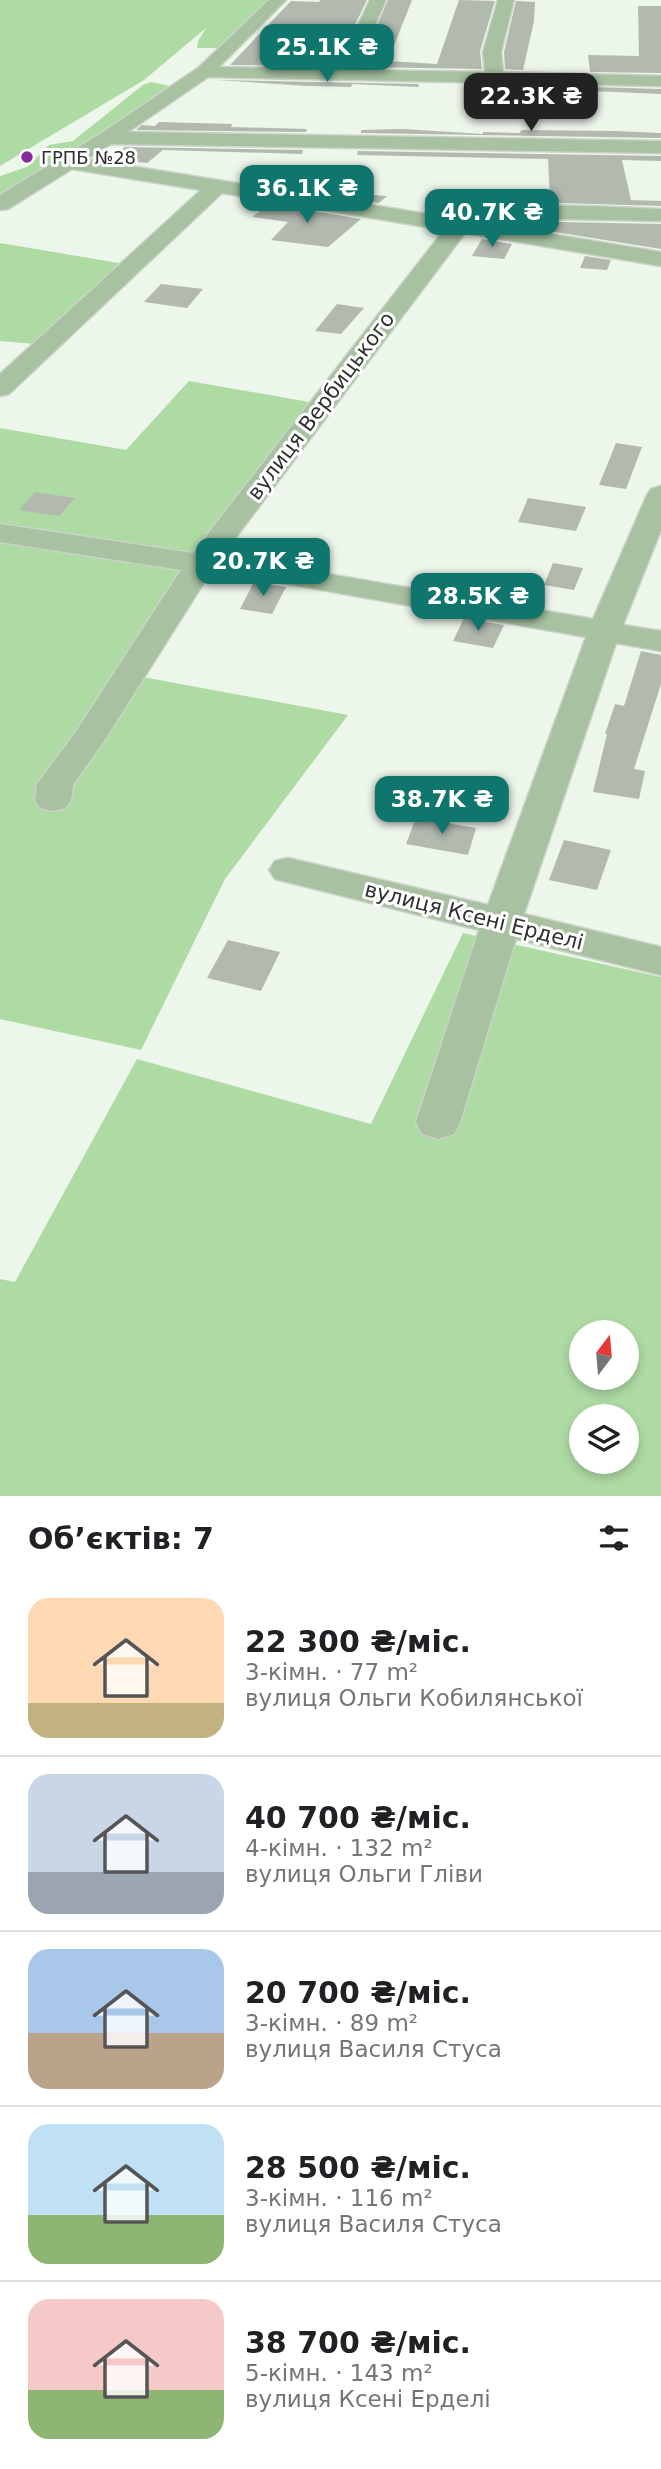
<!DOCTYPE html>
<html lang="uk">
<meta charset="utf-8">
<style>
body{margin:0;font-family:"DejaVu Sans",sans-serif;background:#f6f6f6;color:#202124;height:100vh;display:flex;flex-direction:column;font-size:26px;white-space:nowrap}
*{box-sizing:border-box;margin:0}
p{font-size:23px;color:#757577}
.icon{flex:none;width:38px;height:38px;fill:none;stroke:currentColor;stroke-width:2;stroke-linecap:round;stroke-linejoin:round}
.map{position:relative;height:1496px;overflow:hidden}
.drawer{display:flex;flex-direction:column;background:#fff;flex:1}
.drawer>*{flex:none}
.needle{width:46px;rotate:16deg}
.tools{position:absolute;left:569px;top:1320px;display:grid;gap:14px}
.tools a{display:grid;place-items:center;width:70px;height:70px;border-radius:50%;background:#fff;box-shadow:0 4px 10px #0003;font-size:35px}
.price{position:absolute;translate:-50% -60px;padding:0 16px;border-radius:14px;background:#0f766e;color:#fff;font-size:23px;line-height:46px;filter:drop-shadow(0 2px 4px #0008)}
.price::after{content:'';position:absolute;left:50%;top:42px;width:21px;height:16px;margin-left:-10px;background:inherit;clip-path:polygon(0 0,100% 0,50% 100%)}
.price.current{background:#222;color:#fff}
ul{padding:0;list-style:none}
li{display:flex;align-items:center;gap:21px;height:175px;padding:0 28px}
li+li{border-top:2px solid #e0e0e0}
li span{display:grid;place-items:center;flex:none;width:196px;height:140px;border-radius:21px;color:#555}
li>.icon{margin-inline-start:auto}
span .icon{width:84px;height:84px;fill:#fffc;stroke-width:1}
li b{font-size:30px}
h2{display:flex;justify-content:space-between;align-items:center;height:84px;padding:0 28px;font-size:30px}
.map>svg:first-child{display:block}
.green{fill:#aedaa4;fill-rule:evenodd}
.building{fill:#b2bab0}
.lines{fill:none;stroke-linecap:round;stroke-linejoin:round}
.minor-casing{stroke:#cbd3c9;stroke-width:3}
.minor{fill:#a7c1a1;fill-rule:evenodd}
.poi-dot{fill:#862c99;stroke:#fff;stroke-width:2.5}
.labels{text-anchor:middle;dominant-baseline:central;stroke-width:6;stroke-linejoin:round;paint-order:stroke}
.far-poi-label{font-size:18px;fill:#2e312d;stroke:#fff;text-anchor:start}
.street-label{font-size:21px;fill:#2e312d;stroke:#fff}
</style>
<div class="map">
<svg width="661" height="1496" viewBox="0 0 661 1496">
<rect width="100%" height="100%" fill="#edf6eb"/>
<path class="green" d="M0,0h271l-50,48h-24l1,-7 8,-13 -62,52 -144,86z
M151,82l24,5 -150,96 -25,12v-19l27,-9 22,-22 24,-4 70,-56z
M0,243l119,20 -83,81 -36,-3z
M189,381l126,22 -199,269 232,43 -123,164 -84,171 -141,-31v-591l126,22z
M463,933l198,44v519h-661v-217l15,3 122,-223 234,65zM581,1332h45v45h-45zM581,1416h45v45h-45z"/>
<path class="building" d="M320,0h47l-32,66 -105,-1 61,-64 28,1z
M388,0h24l-24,61 49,3 22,-64 36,1 -15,50 2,18 -123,-2z
M516,1l19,1 -1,19 -11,49 -18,-1 -1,-17z
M638,6h23v67l-71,-1 -2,-17 51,1z
M216,80l203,4 -1,3 -66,-3 -1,3 -43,-1z
M592,87l69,2v5l-69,-3z
M159,122l73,2 -1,3 76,2 -1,3 -170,-2 6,-5 13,1z
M403,129l80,5v-2l37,1 1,-3 95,1 45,2v5l-300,-5v-3z
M124,147l179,3 -1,4 -139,-4 -16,13 -29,-3z
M358,151l303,5v5l-39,-1 9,40 30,1v5l-102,-3 -59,4 3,-5 47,-2 -2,-41 -191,-4z
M289,189h1l97,7 -8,7z
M270,204l91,15 -33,28 -57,-7 17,-18 -36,-5z
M558,222l103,2v25l-150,-24z
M482,239l30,5 -8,15 -32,-3z
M585,256l26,4 -4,10 -27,-2z
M161,284l42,5 -16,19 -43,-6z
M337,304l27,4 -23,26 -26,-3z
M616,443l26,4 -16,42 -27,-4z
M35,492l40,6 -16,18 -40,-6z
M528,498l58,9 -10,24 -58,-9z
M553,563l30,5 -9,22 -30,-5z
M254,582l32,5 -14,27 -32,-5z
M464,618l40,7 -11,23 -40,-7z
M641,651l20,4v29l-27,85 11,2 -6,28 -46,-7 14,-58h-2l10,-30 9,2z
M416,818l60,10 -8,27 -62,-11z
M564,840l47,10 -14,40 -48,-10z
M228,940l52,12 -19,39 -54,-13z"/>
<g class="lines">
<g class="minor-casing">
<path id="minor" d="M269,0h17l-67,67 118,2 33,-69h16l-31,70 130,2 -2,-20 15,-52h16l-13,52 2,20 158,4v10l-453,-9 -80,55 533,9v12l-550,-9 -24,15 371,60c65,-20 136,-12 203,-10v12l-103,-2 -69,5 172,28v14l-196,-33 -243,323 371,63 54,-124 4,-6 10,-3v44l-38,95 38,6v20l-45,-8 -92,271 137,33v28l-145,-36 -56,183 -6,12 -16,5 -16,-5 -6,-12 63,-192 -204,-51 -6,-9 6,-9 13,-3 200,47 98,-268 -332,-59 -44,-5 -104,165 -33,47 -2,15 -5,8 -13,3 -13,-3 -5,-8 2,-16 38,-51 106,-163 -181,-28v-18l193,29 251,-323 -222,-37 -213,201 -9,2v-22l201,-184 -129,-21 -64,40 -8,1v-15l100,-61 98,-66z"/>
</g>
<use href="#minor" class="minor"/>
</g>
<circle class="poi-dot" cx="27" cy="157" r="7"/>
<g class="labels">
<g class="far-poi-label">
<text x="41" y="157">ГРПБ №28</text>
</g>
<g class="street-label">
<text transform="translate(321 406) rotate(-53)">вулиця Вербицького</text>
<text transform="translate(474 916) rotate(14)">вулиця Ксені Ерделі</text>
</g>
</g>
</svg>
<div class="tools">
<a><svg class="needle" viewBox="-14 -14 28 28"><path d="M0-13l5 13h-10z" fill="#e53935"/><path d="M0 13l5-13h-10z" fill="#757577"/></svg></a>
<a><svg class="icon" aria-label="layers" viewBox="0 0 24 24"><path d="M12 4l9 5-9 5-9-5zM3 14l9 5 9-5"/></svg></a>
</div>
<b class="price" style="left:327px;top:84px">25.1K ₴</b>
<b class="price current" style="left:531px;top:133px">22.3K ₴</b>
<b class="price" style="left:307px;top:225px">36.1K ₴</b>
<b class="price" style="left:492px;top:249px">40.7K ₴</b>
<b class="price" style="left:263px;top:598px">20.7K ₴</b>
<b class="price" style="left:478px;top:633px">28.5K ₴</b>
<b class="price" style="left:442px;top:836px">38.7K ₴</b>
</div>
<section class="drawer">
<h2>Об’єктів: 7<svg class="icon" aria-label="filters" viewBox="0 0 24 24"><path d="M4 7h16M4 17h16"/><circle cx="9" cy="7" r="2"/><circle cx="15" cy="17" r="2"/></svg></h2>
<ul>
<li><span style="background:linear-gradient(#ffd9b3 75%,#c2b280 0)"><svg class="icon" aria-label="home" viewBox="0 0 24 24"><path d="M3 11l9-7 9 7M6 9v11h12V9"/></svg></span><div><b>22 300 ₴/міс.</b><p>3-кімн. · 77 m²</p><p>вулиця Ольги Кобилянської</p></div></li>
<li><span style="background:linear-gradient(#c9d6e8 70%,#9aa5b1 0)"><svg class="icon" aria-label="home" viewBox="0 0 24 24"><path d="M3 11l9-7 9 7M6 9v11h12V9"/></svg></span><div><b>40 700 ₴/міс.</b><p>4-кімн. · 132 m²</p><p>вулиця Ольги Гліви</p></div></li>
<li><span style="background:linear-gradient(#a9c7e8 60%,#b9a48a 0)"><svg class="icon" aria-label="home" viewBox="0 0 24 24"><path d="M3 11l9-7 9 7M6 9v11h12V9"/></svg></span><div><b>20 700 ₴/міс.</b><p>3-кімн. · 89 m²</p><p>вулиця Василя Стуса</p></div></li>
<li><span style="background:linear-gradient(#bfe0f5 65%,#8fb573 0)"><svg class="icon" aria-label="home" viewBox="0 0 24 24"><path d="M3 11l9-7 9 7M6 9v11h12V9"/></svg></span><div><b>28 500 ₴/міс.</b><p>3-кімн. · 116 m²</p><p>вулиця Василя Стуса</p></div></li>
<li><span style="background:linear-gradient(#f6c9c9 65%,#8fb573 0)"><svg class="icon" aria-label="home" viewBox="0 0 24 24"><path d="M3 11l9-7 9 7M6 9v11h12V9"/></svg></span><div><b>38 700 ₴/міс.</b><p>5-кімн. · 143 m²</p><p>вулиця Ксені Ерделі</p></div></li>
</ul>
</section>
